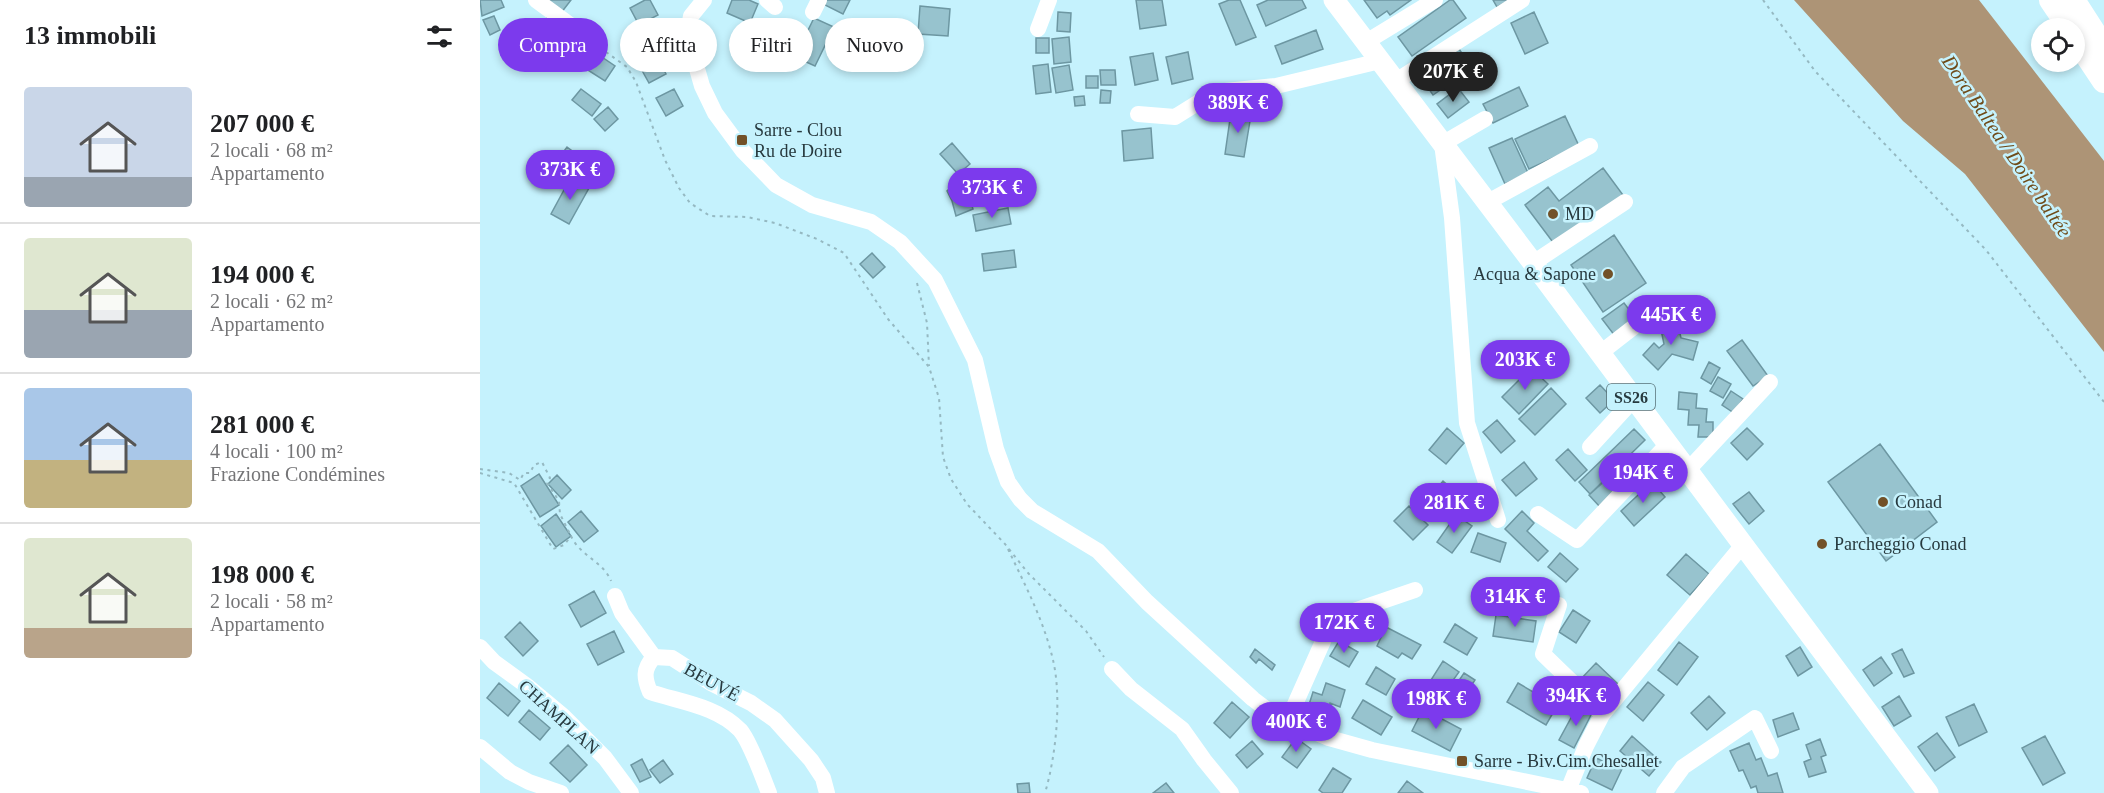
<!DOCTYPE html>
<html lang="it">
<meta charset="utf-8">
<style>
body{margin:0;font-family:Georgia,serif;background:#f6f6f6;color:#202124;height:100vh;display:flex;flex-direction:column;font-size:22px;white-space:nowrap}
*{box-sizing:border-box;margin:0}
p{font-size:20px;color:#757577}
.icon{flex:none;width:33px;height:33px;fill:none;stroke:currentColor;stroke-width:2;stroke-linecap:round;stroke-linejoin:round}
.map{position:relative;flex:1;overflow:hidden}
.drawer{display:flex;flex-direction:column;background:#fff;width:480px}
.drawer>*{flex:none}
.hud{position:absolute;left:18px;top:18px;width:570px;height:54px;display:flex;gap:12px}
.fabs{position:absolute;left:1551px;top:18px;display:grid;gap:12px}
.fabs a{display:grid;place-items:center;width:54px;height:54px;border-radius:50%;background:#fff;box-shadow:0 3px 9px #0003;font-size:30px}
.price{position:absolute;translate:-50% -51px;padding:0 14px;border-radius:21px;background:#7c3aed;color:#fff;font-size:20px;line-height:39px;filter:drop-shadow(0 2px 3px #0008)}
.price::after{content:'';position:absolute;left:50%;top:36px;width:18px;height:14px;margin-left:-9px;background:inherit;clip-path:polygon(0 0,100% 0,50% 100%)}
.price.current{background:#222;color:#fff}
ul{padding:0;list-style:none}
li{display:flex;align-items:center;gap:18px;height:150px;padding:0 24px}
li+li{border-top:2px solid #e0e0e0}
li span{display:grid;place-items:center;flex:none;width:168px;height:120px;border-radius:6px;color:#555}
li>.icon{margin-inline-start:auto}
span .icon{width:72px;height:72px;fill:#fffc;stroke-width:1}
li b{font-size:26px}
h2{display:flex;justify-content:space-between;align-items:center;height:72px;padding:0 24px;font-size:26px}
.tag{padding:0 21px;border-radius:27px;background:#fff;box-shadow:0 3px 9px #0003;font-size:21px;line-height:54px}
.tag.current{background:#7c3aed;color:#fff}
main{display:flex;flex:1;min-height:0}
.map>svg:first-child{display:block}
.water{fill:#ad9476}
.building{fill:#97c3ce;stroke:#6d97a2;stroke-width:1.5}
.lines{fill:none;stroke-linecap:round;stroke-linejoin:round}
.path{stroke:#95b9c2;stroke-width:2;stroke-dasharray:3 4.5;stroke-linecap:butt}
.minor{stroke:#fff;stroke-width:16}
.major{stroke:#fff;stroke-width:21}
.highway{stroke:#fff;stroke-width:24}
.poi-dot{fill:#725128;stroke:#c5f2fd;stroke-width:2}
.labels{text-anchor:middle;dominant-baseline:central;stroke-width:5;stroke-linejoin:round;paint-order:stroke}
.shield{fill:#c5f2fd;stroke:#567077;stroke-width:1.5}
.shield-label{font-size:16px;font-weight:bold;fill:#27393e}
.poi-label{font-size:18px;fill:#27393e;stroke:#c5f2fd;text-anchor:start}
.street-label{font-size:18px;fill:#27393e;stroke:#c5f2fd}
.water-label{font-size:20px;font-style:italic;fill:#6f4b19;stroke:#c5f2fd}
</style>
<main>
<section class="drawer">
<h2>13 immobili<svg class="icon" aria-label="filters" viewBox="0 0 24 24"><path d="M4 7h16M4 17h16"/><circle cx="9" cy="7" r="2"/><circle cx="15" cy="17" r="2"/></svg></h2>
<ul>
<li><span style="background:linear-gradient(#c9d6e8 75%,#9aa5b1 0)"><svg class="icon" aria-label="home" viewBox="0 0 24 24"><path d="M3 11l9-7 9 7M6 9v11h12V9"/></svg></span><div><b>207 000 €</b><p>2 locali · 68 m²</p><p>Appartamento</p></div></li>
<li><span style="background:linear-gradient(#dfe7d0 60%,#9aa5b1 0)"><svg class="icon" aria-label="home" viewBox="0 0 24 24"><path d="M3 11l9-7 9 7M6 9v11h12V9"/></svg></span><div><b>194 000 €</b><p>2 locali · 62 m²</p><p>Appartamento</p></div></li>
<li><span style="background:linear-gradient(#a9c7e8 60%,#c2b280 0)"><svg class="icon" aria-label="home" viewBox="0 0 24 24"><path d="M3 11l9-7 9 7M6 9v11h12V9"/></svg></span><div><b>281 000 €</b><p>4 locali · 100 m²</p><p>Frazione Condémines</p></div></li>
<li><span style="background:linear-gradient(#dfe7d0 75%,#b9a48a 0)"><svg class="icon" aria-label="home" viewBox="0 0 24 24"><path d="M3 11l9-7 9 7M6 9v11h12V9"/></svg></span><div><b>198 000 €</b><p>2 locali · 58 m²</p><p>Appartamento</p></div></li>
</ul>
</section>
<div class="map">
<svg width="1624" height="793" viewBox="0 0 1624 793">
<rect width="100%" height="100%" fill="#c5f2fd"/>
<path class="water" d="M1314,0h185l125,161v191l-139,-178 -62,-53z"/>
<path class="building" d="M0,0h21l3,7 -22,9z
M63,0h28l-10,13z
M165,0h5l8,15 -19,10 -9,-17z
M252,0h17l9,4 -8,19 -23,-10z
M345,0h25l-7,14 -20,-10z
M656,0h26l4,25 -26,4z
M749,0h11l16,37 -20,8 -17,-41z
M788,0h34l4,8 -40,18 -9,-21z
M884,0h47l-21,15 -3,-4 -10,7z
M970,0h3l13,18 -54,38 -14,-19z
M1013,0h17l-13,7z
M440,6l30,3 -2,27 -30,-2z
M578,12l13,1 -1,19 -13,-1z
M1054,12l14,31 -23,11 -14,-31z
M70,15l16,12 -7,8 -15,-14z
M14,16l6,14 -10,5 -7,-15z
M334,18l20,9 -19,39 -20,-9z
M61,27l9,16 -13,6 -8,-16z
M836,30l7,19 -41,15 -7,-18z
M88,33l19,14 -12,16 -19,-15z
M589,37l2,25 -17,2 -2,-25z
M556,38h13v15h-13z
M979,49l13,19 -39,27 -13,-19z
M113,51l22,15 -10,15 -22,-14z
M708,52l5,27 -21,5 -6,-27z
M673,53l5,27 -23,5 -5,-28z
M176,55l10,19 -17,9 -10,-18z
M568,64l3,28 -15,2 -3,-28z
M589,65l4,25 -17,3 -4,-25z
M620,70h15l1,15h-15z
M606,76h12v12h-12z
M1039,87l9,19 -35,17 -10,-19z
M978,88l11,14 -21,16 -11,-14z
M101,89l20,15 -9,12 -20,-16z
M194,89l9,17 -17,10 -10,-18z
M621,90l10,1 -1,12h-10z
M604,96l1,9 -10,1 -1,-9z
M128,107l10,12 -13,12 -11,-12z
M751,112l20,3 -7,42 -19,-3z
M1085,116l14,30 -50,23 -14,-30z
M671,128l2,30 -29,3 -2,-30z
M1032,138l16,35 -23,11 -16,-36z
M472,143l18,21 -12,10 -18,-20z
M87,147l16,12 -10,15 -17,-12z
M1123,168l20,27 -68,50 -30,-40 23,-18 11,14z
M518,171l10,32 -20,6 -9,-32z
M91,177l18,11 -20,36 -18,-10z
M480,179l8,14 5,16 -17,7 -4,-15 -5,-10z
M528,208l3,16 -35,7 -3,-16z
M1134,235l32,48 -43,29 -32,-47z
M534,250l2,17 -32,4 -2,-17z
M392,253l13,14 -12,11 -13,-14z
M1144,303l13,17 -22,16 -13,-17z
M1197,321l4,17 17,4 -5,18 -21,-6 -14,16 -15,-15 11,-12 5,5 5,-4 -4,-19z
M1262,340l26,36 -15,10 -26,-35z
M1229,362l11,6 -9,16 -10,-6z
M1051,368l17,16 -29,30 -17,-17z
M1238,377l13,7 -8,14 -13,-7z
M1120,385l14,15 -14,13 -14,-15z
M1071,388l15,16 -31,31 -16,-16z
M1251,391l12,8 -9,14 -12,-8z
M1199,392l18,2 -1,14 11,1 -1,13h7v15h-15l1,-12h-11l1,-15 -11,-1z
M1017,420l18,21 -14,12 -18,-21z
M967,428l17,15 -18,21 -17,-14z
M1267,428l16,16 -16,16 -16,-17z
M1154,429l11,11 -55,54 -11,-12z
M1400,444l57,78 -51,39 -58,-79z
M1088,449l19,21 -12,11 -19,-21z
M1044,462l13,17 -21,17 -14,-16z
M1146,462l11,12 -37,33 -11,-12z
M59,474l20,31 -19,12 -19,-31z
M77,475l14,15 -9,9 -14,-15z
M963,481l16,14 -17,20 -16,-14z
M1172,482l13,15 -31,29 -13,-15z
M1269,492l15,19 -15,13 -16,-20z
M929,506l19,19 -15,15 -19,-19z
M101,511l17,20 -14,11 -16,-20z
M1042,511l12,12 -7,8 21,20 -10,10 -33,-32z
M76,514l15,22 -15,11 -15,-21z
M976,515l16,11 -20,27 -15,-11z
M998,533l28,10 -6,19 -29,-10z
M1080,553l18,16 -12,13 -18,-15z
M1206,554l23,20 -19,21 -23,-20z
M114,591l12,22 -25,14 -12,-22z
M1093,610l17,11 -14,22 -17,-11z
M1016,615l40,6 -3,21 -40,-6z
M40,622l18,19 -15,15 -18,-19z
M975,624l22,14 -10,17 -23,-13z
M906,627l35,18 -9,14 -10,-6 -4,5 -21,-12z
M134,631l10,21 -26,13 -11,-21z
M859,641l19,11 -9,15 -19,-11z
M1199,642l19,15 -21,28 -19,-15z
M1320,647l12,20 -14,9 -12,-20z
M775,649l20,16 -3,5 -13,-11 -3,4 -6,-6z
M1422,649l12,24 -10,4 -12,-23z
M1401,657l11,16 -18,13 -11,-16z
M963,661l16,11 -13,18 -15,-10z
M1116,663l22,21 -16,17 -22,-21z
M896,667l19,12 -9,16 -20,-11z
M984,673l11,7 -12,18 -11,-7z
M1168,682l16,13 -21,26 -16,-14z
M19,683l21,18 -12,15 -21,-18z
M846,683l19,7 -5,17 -10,-4 -4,14 -19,-6 6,-19 9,3z
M1038,683l39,23 -11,19 -39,-23z
M1229,696l16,17 -18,17 -16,-17z
M1419,696l12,20 -17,10 -12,-19z
M883,700l29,17 -11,18 -29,-17z
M752,702l17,15 -19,21 -16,-15z
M1494,704l13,28 -28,14 -13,-29z
M1098,705l14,8 -18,35 -15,-8z
M943,709l38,20 -11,22 -38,-20z
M49,710l21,18 -10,12 -21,-18z
M1313,713l6,16 -21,8 -5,-17z
M1457,733l18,24 -20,14 -17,-24z
M1152,736l29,26 -12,14 -29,-25z
M1565,736l20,37 -22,12 -21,-37z
M816,738l15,11 -14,19 -15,-11z
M1340,739l6,16 -5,2 5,15 -17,5 -5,-15 7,-3 -5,-14z
M772,741l11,13 -16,14 -11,-13z
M1269,743l7,17 5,-2 7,18 9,-3 6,20h-25l-2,-7 -5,2 -8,-18 -4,1 -9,-20z
M88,745l19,20 -17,17 -20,-19z
M1116,758l26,11 -10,21 -25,-12z
M162,759l9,18 -11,5 -9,-17z
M183,760l10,14 -13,9 -10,-13z
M853,768l18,11 -9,14h-19l-4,-3z
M927,781l16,12h-25z
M549,783l1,10h-12l-1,-9z
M686,783l8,10h-21z"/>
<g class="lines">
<path class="path" d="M1283,0l52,71 171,179 118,152
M126,52l21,15 9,15 29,78 14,28 11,15 20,13 37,1 28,6 42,16 27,14 44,66 41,48 10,31 4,59 8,22 16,25 38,40 23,29 58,58 18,26
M437,283l10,40 2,43
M0,469l29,4 11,7 4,-7h6l4,-8 8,-3 8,16 -3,5 12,18 1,13 11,22
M0,473l34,10 39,66 11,-4 7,-9c9,20 32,25 40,45
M528,549c17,36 36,72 45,111 9,38 3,96 -8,133"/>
<path class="minor" d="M56,0l60,44
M224,0l-13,16 -2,11v14l13,45 13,27 28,38 33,34 36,20 59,17 29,20 35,38 40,80 21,89 12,33 12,17 12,12 66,40 49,51 106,97 21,16 55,23 43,12 209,43
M287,0l8,7
M333,12l6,-12
M558,29l11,-29
M886,42l69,-42
M916,81l126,-81
M658,114l37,3 40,-25 61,-6 104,-25
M1005,119l-43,25 10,74 15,205 31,97
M1006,203l104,-57
M1053,263l92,-61
M1119,354l63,-49
M1110,447l43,-47
M1207,471l83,-89
M1058,514l39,26 90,-95
M135,596l7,17 32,44
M1079,605l-16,49 31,30 28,31
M0,647l14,15 33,24 36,30 42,42 26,35
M632,669l19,20 51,40 22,31 27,33
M1074,697l20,-13
M805,720l7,-9 40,-90 7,-5 76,-26
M0,747l30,25 19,10 32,11
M289,793c-6,-15 -19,-52 -29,-63 -23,-24 -60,-28 -90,-38 -6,-14 -7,-23 4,-35l18,1 39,25 40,20 24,17 36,40 12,18 4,15
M1087,793l19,-47 16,-31 140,-169
M1184,793l19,-26 72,-49 16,33"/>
<path class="major" d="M854,0l199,263 395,530"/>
<path class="highway" d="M1571,0l19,28
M1593,0l31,48
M1594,36l30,45"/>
</g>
<g class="poi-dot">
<rect x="256" y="134" width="12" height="12" rx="3"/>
<circle cx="1073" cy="214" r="6"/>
<circle cx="1128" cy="274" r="6"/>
<circle cx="1403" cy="502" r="6"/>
<circle cx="1342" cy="544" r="6"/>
<rect x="976" y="755" width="12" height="12" rx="3"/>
</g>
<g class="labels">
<rect class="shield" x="1127" y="384" width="48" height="26" rx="4.5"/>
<g class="shield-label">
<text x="1151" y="397">SS26</text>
</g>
<g class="poi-label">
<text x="274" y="130">Sarre - Clou<tspan x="274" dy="21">Ru de Doire</tspan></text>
<text x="1085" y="214">MD</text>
<text x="1116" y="274" text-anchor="end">Acqua &amp; Sapone</text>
<text x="1415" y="502">Conad</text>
<text x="1354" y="544">Parcheggio Conad</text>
<text x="994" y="761">Sarre - Biv.Cim.Chesallet</text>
</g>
<g class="street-label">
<text transform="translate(232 682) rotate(29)">BEUVÉ</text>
<text transform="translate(79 717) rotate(42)">CHAMPLAN</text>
</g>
<g class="water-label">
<text transform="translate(1527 146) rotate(56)">Dora Baltea / Doire baltée</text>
</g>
</g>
</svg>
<div class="fabs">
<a><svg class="icon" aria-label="locate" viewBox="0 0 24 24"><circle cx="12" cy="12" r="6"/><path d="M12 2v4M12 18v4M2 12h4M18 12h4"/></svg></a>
</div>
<b class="price current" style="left:973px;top:103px">207K €</b>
<b class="price" style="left:758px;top:134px">389K €</b>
<b class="price" style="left:90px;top:201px">373K €</b>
<b class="price" style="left:512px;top:219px">373K €</b>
<b class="price" style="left:1191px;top:346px">445K €</b>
<b class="price" style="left:1045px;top:391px">203K €</b>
<b class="price" style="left:1163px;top:504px">194K €</b>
<b class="price" style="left:974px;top:534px">281K €</b>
<b class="price" style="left:1035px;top:628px">314K €</b>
<b class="price" style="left:864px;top:654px">172K €</b>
<b class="price" style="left:1096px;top:727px">394K €</b>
<b class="price" style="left:956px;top:730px">198K €</b>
<b class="price" style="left:816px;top:753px">400K €</b>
<div class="hud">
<a class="tag current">Compra</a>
<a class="tag">Affitta</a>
<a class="tag">Filtri</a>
<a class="tag">Nuovo</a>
</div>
</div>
</main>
